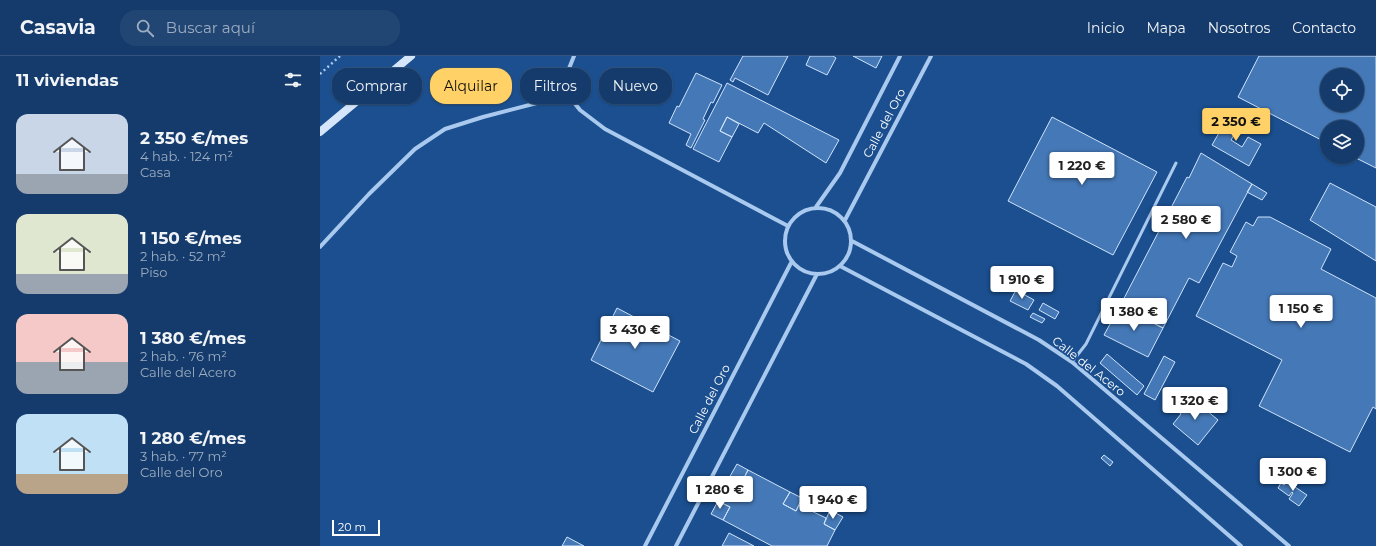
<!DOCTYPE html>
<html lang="es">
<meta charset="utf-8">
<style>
body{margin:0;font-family:Montserrat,sans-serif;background:#214673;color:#f1f3f6;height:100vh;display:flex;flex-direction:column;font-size:15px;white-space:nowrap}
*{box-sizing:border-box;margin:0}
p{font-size:13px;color:#9dadc1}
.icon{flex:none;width:22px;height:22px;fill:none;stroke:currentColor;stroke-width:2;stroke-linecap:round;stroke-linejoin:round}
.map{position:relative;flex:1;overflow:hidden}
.panel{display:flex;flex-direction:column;background:#143b6b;width:320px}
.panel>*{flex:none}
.hud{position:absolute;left:12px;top:12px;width:380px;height:36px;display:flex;gap:8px}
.buttons{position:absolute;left:1000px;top:12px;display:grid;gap:8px}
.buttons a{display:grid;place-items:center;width:44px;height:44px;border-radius:50%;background:#143b6b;box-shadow:0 1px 3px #0004,0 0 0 1px #33557e;font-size:20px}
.scale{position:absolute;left:12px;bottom:10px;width:48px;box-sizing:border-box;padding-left:4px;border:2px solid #fff;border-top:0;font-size:11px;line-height:14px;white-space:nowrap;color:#fff;-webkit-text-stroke:3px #1b4f8f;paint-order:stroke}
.price{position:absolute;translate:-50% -34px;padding:0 9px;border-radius:4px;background:#fff;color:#222;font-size:13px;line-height:26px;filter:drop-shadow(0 1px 2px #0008)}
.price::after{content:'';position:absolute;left:50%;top:24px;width:12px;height:9px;margin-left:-6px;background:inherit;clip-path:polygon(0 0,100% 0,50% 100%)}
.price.on{background:#ffd166;color:#111}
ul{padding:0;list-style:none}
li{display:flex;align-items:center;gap:12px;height:100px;padding:0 16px}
li span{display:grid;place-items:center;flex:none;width:112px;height:80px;border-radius:12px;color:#555}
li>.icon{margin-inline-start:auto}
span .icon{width:48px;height:48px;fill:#fffc;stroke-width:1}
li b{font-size:17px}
h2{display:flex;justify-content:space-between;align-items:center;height:48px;padding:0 16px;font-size:17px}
.pill{padding:0 14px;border-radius:16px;background:#143b6b;box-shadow:0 1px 3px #0004,0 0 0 1px #33557e;font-size:14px;line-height:36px}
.pill.on{background:#ffd166;color:#111}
header{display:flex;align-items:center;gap:24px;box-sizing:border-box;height:56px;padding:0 20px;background:#143b6b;border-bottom:1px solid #33557e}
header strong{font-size:19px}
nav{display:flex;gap:22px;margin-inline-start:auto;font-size:14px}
.search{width:280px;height:36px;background:#214673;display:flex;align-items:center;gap:10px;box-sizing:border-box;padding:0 14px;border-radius:16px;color:#9dadc1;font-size:15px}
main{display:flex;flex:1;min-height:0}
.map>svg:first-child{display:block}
.building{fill:#4478b7;stroke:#cfe3fa;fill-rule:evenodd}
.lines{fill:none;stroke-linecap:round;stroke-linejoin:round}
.path{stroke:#a9c9ee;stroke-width:2.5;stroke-dasharray:2 3;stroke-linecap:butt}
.lane{stroke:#a9c9ee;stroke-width:3}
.street{stroke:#a9c9ee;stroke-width:4}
.secondary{stroke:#d6e6fa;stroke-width:8}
.labels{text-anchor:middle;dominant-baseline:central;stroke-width:3.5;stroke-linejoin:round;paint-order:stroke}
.street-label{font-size:12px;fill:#fff;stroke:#1b4f8f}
</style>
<header>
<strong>Casavia</strong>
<div class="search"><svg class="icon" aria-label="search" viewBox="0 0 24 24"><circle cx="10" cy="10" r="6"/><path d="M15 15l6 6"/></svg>Buscar aquí</div>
<nav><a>Inicio</a><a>Mapa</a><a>Nosotros</a><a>Contacto</a></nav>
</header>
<main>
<section class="panel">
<h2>11 viviendas<svg class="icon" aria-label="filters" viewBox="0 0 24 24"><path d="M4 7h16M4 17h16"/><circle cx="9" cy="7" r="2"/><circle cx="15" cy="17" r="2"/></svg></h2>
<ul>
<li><span style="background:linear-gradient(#c9d6e8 75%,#9aa5b1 0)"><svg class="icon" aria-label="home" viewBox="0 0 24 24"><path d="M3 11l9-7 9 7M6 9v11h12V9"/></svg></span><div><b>2 350 €/mes</b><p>4 hab. · 124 m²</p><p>Casa</p></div></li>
<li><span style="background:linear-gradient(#dfe7d0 75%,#9aa5b1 0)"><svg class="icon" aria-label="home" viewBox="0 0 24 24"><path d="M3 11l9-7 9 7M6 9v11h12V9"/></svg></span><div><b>1 150 €/mes</b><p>2 hab. · 52 m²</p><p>Piso</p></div></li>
<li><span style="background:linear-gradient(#f6c9c9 60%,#9aa5b1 0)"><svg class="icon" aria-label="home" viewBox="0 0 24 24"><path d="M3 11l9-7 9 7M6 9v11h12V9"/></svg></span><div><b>1 380 €/mes</b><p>2 hab. · 76 m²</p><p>Calle del Acero</p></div></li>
<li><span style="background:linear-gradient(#bfe0f5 75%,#b9a48a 0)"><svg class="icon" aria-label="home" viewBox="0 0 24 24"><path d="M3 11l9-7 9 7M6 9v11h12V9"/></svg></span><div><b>1 280 €/mes</b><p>3 hab. · 77 m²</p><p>Calle del Oro</p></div></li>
</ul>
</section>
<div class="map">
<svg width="1056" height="490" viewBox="0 0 1056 490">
<rect width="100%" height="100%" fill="#1b4f8f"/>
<path class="building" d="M423,0h45l-20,39 -33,-17 -2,4 -3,-2z
M490,0h23l3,2 -9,17 -21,-10z
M533,0h29l-6,12z
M939,0h117v112l-22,-11h3v-30h-30v16l-89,-46zM1007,19h30v30h-30z
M376,17l26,12 -9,18 -2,-1 -8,17 2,1 -14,28 -5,-3 5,-11 -22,-11 8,-17 2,1z
M407,27l112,57 -13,23 -62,-40 -6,10 -31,-16 -7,14 12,6 -13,25 -26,-13z
M911,56l12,7 -12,21 11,7 6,-10 13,7 -12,22 -37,-21z
M407,61l12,7 -7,13 -12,-6z
M732,61l105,55 -44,83 -105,-54z
M881,97l51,31 -53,99 -10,-5 -26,50 -43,-22 67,-129 2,1z
M1010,127l46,24v54l-66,-41z
M932,128l15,9 -5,7 -15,-8z
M938,161h12l61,32 -10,20 55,29v111l-3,-2 -23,45 -91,-46 23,-46 -86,-44 27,-53 9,4 5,-11 -7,-4 16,-30 7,4z
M696,234l18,10 -6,10 -18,-9z
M723,247l16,9 -4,7 -16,-9z
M800,250l43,22 -15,29 -44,-22z
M297,252l63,33 -27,51 -62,-32z
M713,257l12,6 -3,4 -12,-6z
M787,298l37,32 -7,9 -37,-32z
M844,300l11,6 -20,38 -11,-6z
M873,343l25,21 -20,25 -25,-21 8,-10 -6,-5 5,-6 6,5z
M784,399l9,7 -3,4 -9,-8z
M417,408l11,6 -7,14 -12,-6z
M428,414l42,22 -7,12 13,7 3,-6 27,13 -2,6 11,6 -8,16h-55l-49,-26 7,-13 -12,-6 11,-23 12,6z
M969,423l8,6 -2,2 12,8 -8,11 -10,-7 4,-6 -1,-1 -3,4 -11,-8 3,-5 3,2z
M470,436l12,6 -6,13 -13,-7z
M398,445l12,6 -7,13 -12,-6z
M510,454l13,7 -8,13 -11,-6z
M409,477l25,13h-32z
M247,481l17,9h-22z"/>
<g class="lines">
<path class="path" d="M0,18l20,-18"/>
<path class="lane" d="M752,306l14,-18 90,-181"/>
<path class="street" d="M248,39v-24l6,-15
M496,151l24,-34 60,-117
M465 185a33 33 0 1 1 66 0a33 33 0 1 1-66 0Z
M525,164l86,-164
M532,185l187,99 33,22 217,184
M0,191l49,-53 46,-45 30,-20 38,-12 85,-22 12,15 25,19 183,97
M520,210l186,98 31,22 184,160
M325,490l147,-285
M356,490l141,-272"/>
<path class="secondary" d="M0,76l91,-76"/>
</g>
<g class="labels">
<g class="street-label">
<text transform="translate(564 67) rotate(-62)">Calle del Oro</text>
<text transform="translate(769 310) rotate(38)">Calle del Acero</text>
<text transform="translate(389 343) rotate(-63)">Calle del Oro</text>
</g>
</g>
</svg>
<div class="buttons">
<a><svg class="icon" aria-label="locate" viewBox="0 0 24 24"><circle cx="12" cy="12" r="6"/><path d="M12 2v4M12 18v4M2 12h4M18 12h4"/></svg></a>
<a><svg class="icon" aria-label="layers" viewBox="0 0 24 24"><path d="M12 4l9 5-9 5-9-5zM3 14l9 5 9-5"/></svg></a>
</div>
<div class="scale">20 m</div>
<b class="price on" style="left:916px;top:86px">2 350 €</b>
<b class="price" style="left:762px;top:130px">1 220 €</b>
<b class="price" style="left:866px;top:184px">2 580 €</b>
<b class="price" style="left:702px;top:244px">1 910 €</b>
<b class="price" style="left:981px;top:273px">1 150 €</b>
<b class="price" style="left:814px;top:276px">1 380 €</b>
<b class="price" style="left:315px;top:294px">3 430 €</b>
<b class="price" style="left:875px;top:365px">1 320 €</b>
<b class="price" style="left:973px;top:436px">1 300 €</b>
<b class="price" style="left:400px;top:454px">1 280 €</b>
<b class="price" style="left:513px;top:464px">1 940 €</b>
<div class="hud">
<a class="pill">Comprar</a>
<a class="pill on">Alquilar</a>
<a class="pill">Filtros</a>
<a class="pill">Nuevo</a>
</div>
</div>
</main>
